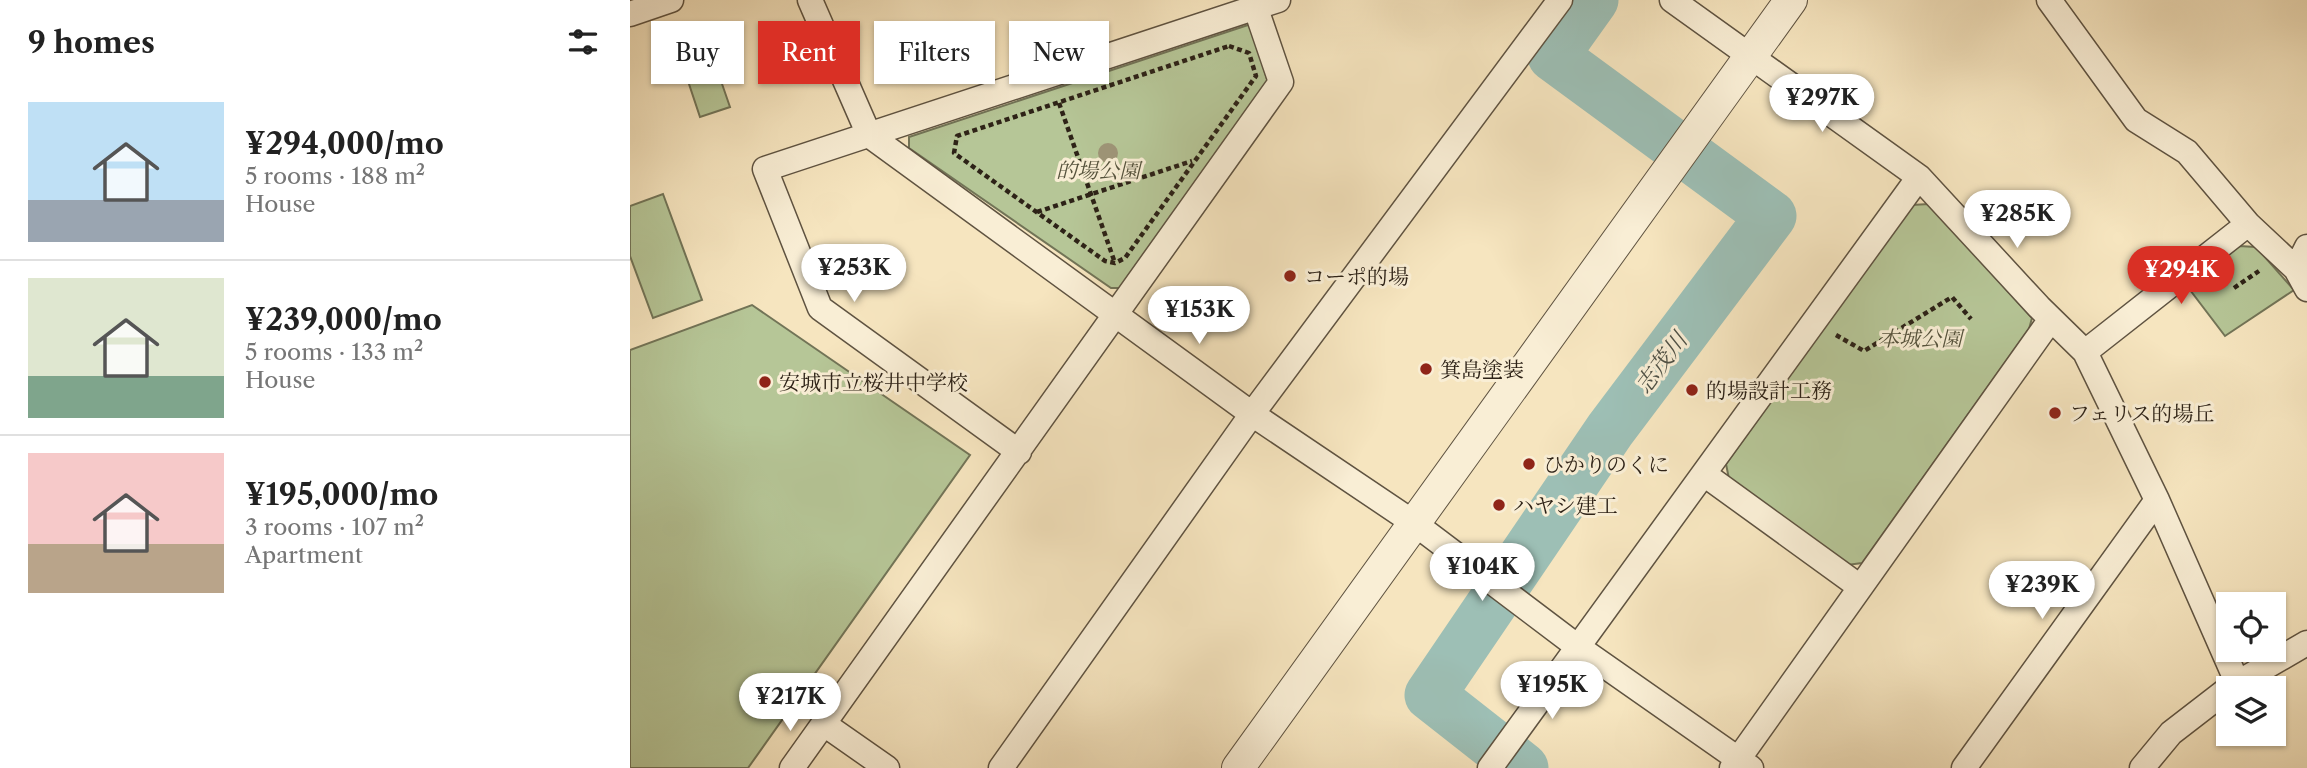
<!DOCTYPE html>
<meta charset="utf-8">
<style>
body{margin:0;font-family:"Libre Caslon Text","Noto Serif JP",serif;background:#f6f6f6;color:#222;height:100vh;display:flex;flex-direction:column;font-size:26px;white-space:nowrap}
*{box-sizing:border-box;margin:0}
p{font-size:23px;color:#767676}
.icon{flex:none;width:38px;height:38px;fill:none;stroke:currentColor;stroke-width:2;stroke-linecap:round;stroke-linejoin:round}
.map{position:relative;flex:1;overflow:hidden}
.side{display:flex;flex-direction:column;background:#fff;width:630px}
.side>*{flex:none}
.guide{position:absolute;left:21px;top:21px;width:665px;height:63px;display:flex;gap:14px}
.controls{position:absolute;left:1586px;top:592px;display:grid;gap:14px}
.controls a{display:grid;place-items:center;width:70px;height:70px;border-radius:0px;background:#fff;box-shadow:0 2px 5px #0004;font-size:35px}
.price{position:absolute;translate:-50% -60px;padding:0 16px;border-radius:24px;background:#fff;color:#222;font-size:23px;line-height:46px;filter:drop-shadow(0 2px 4px #0008)}
.price::after{content:'';position:absolute;left:50%;top:42px;width:21px;height:16px;margin-left:-10px;background:inherit;clip-path:polygon(0 0,100% 0,50% 100%)}
.price.active{background:#d93025;color:#fff}
ul{padding:0;list-style:none}
li{display:flex;align-items:center;gap:21px;height:175px;padding:0 28px}
li+li{border-top:2px solid #e0e0e0}
li span{display:grid;place-items:center;flex:none;width:196px;height:140px;border-radius:0px;color:#555}
li>.icon{margin-inline-start:auto}
span .icon{width:84px;height:84px;fill:#fffc;stroke-width:1}
li b{font-size:30px}
h2{display:flex;justify-content:space-between;align-items:center;height:84px;padding:0 28px;font-size:30px}
.tag{padding:0 24px;border-radius:0px;background:#fff;box-shadow:0 2px 5px #0004;font-size:24px;line-height:63px}
.tag.active{background:#d93025;color:#fff}
main{display:flex;flex:1;min-height:0}
.map>svg:first-child{display:block}
.green{fill:#b6c697;stroke:#727457;stroke-width:2}
.lines{fill:none;stroke-linecap:round;stroke-linejoin:round}
.river{stroke:#9dbfb5;stroke-width:51}
.minor-casing{stroke:#5f5341;stroke-width:27}
.tertiary-casing{stroke:#5f5341;stroke-width:34}
.path{stroke:#2d2217;stroke-width:4.5;stroke-dasharray:5 3.5;stroke-linecap:butt}
.minor{stroke:#f9eed5;stroke-width:24}
.tertiary{stroke:#f9eed5;stroke-width:32}
.tree{fill:#9e9578}
.poi-dot{fill:#8f2418;stroke:#f9eed5;stroke-width:2.5}
.labels{text-anchor:middle;dominant-baseline:central;stroke-width:6;stroke-linejoin:round;paint-order:stroke}
.park-label{font-size:21px;font-style:italic;fill:#56533d;stroke:#f9eed5}
.poi-label{font-size:21px;fill:#2d2217;stroke:#f9eed5;text-anchor:start}
.water-label{font-size:23px;font-style:italic;fill:#4f5146;stroke:#f9eed5}
</style>
<main>
<section class="side">
<h2>9 homes<svg class="icon" aria-label="filters" viewBox="0 0 24 24"><path d="M4 7h16M4 17h16"/><circle cx="9" cy="7" r="2"/><circle cx="15" cy="17" r="2"/></svg></h2>
<ul>
<li><span style="background:linear-gradient(#bfe0f5 70%,#9aa5b1 0)"><svg class="icon" aria-label="home" viewBox="0 0 24 24"><path d="M3 11l9-7 9 7M6 9v11h12V9"/></svg></span><div><b>¥294,000/mo</b><p>5 rooms · 188 m²</p><p>House</p></div></li>
<li><span style="background:linear-gradient(#dfe7d0 70%,#7fa58c 0)"><svg class="icon" aria-label="home" viewBox="0 0 24 24"><path d="M3 11l9-7 9 7M6 9v11h12V9"/></svg></span><div><b>¥239,000/mo</b><p>5 rooms · 133 m²</p><p>House</p></div></li>
<li><span style="background:linear-gradient(#f6c9c9 65%,#b9a48a 0)"><svg class="icon" aria-label="home" viewBox="0 0 24 24"><path d="M3 11l9-7 9 7M6 9v11h12V9"/></svg></span><div><b>¥195,000/mo</b><p>3 rooms · 107 m²</p><p>Apartment</p></div></li>
</ul>
</section>
<div class="map">
<svg width="1677" height="768" viewBox="0 0 1677 768">
<rect width="100%" height="100%" fill="#f6e5bf"/>
<filter id="stains"><feTurbulence type="fractalNoise" baseFrequency=".00286" numOctaves="4"/><feColorMatrix values="0 0 0 0 .2 0 0 0 0 .09 0 0 0 0 .02 0 0 0 .5 -.17"/></filter>
<radialGradient id="worn" r=".72"><stop offset=".6" stop-color="#630" stop-opacity="0"/><stop offset="1" stop-color="#630" stop-opacity=".3"/></radialGradient>
<path class="green" d="M621,24l18,62 -147,202h-11l-202,-140v-11z
M72,26l28,81 -30,10 -27,-81z
M33,194l39,106 -49,18 -23,-62v-50z
M1299,204l103,114 -3,11 -167,234 -15,2 -118,-86 -3,-15 186,-259z
M1609,246l17,1 38,43 -69,46 -38,-50z
M122,305l218,150 -222,313h-118v-418z"/>
<g class="lines">
<path class="river" d="M893,768l-93,-73 180,-265 161,-214 -218,-160 40,-56"/>
<g class="minor-casing">
<path id="minor" d="M180,0l59,135 383,279 162,109 164,124 173,121
M1042,0l247,177 120,130 46,45 72,148 80,182
M1419,0l87,120 51,32 61,72 48,45 11,20
M0,14l41,-14
M1666,269l11,-22
M1455,352l163,-128
M389,452l-199,-144 -55,-139 513,-169
M1074,474l156,113
M1599,688l78,-45
M194,724l63,44
M162,768l489,-686 -28,-82
M371,768l251,-354 308,-414
M860,768l429,-591
M1102,768l319,-449
M1334,768l193,-268
M1512,768l29,-35 57,-44"/>
</g>
<g class="tertiary-casing">
<path id="tertiary" d="M608,768l553,-768"/>
</g>
<path class="path" d="M599,46l20,7 7,23 -131,182 -10,5 -10,-2 -151,-108 3,-17z
M429,103l56,160
M407,212l155,-51
M1604,288l25,-17
M1206,335l28,16 88,-54 19,22"/>
<use href="#minor" class="minor"/>
<use href="#tertiary" class="tertiary"/>
</g>
<circle class="tree" cx="478" cy="153" r="10"/>
<g class="poi-dot">
<circle cx="660" cy="276" r="7"/>
<circle cx="796" cy="369" r="7"/>
<circle cx="135" cy="382" r="7"/>
<circle cx="1062" cy="390" r="7"/>
<circle cx="1425" cy="413" r="7"/>
<circle cx="899" cy="464" r="7"/>
<circle cx="869" cy="505" r="7"/>
</g>
<g class="labels">
<g class="park-label">
<text x="468" y="170">的場公園</text>
<text x="1290" y="338">本城公園</text>
</g>
<g class="poi-label">
<text x="674" y="276">コーポ的場</text>
<text x="810" y="369">箕島塗装</text>
<text x="149" y="382">安城市立桜井中学校</text>
<text x="1076" y="390">的場設計工務</text>
<text x="1439" y="413">フェリス的場丘</text>
<text x="913" y="464">ひかりのくに</text>
<text x="883" y="505">ハヤシ建工</text>
</g>
<g class="water-label">
<text transform="translate(1031 363) rotate(-53)">志茂川</text>
</g>
</g>
<rect width="100%" height="100%" filter="url(#stains)"/>
<rect width="100%" height="100%" fill="url(#worn)"/>
</svg>
<div class="controls">
<a><svg class="icon" aria-label="locate" viewBox="0 0 24 24"><circle cx="12" cy="12" r="6"/><path d="M12 2v4M12 18v4M2 12h4M18 12h4"/></svg></a>
<a><svg class="icon" aria-label="layers" viewBox="0 0 24 24"><path d="M12 4l9 5-9 5-9-5zM3 14l9 5 9-5"/></svg></a>
</div>
<b class="price" style="left:1192px;top:134px">¥297K</b>
<b class="price" style="left:1387px;top:250px">¥285K</b>
<b class="price" style="left:224px;top:304px">¥253K</b>
<b class="price active" style="left:1551px;top:306px">¥294K</b>
<b class="price" style="left:569px;top:346px">¥153K</b>
<b class="price" style="left:852px;top:603px">¥104K</b>
<b class="price" style="left:1412px;top:621px">¥239K</b>
<b class="price" style="left:922px;top:721px">¥195K</b>
<b class="price" style="left:160px;top:733px">¥217K</b>
<div class="guide">
<a class="tag">Buy</a>
<a class="tag active">Rent</a>
<a class="tag">Filters</a>
<a class="tag">New</a>
</div>
</div>
</main>
